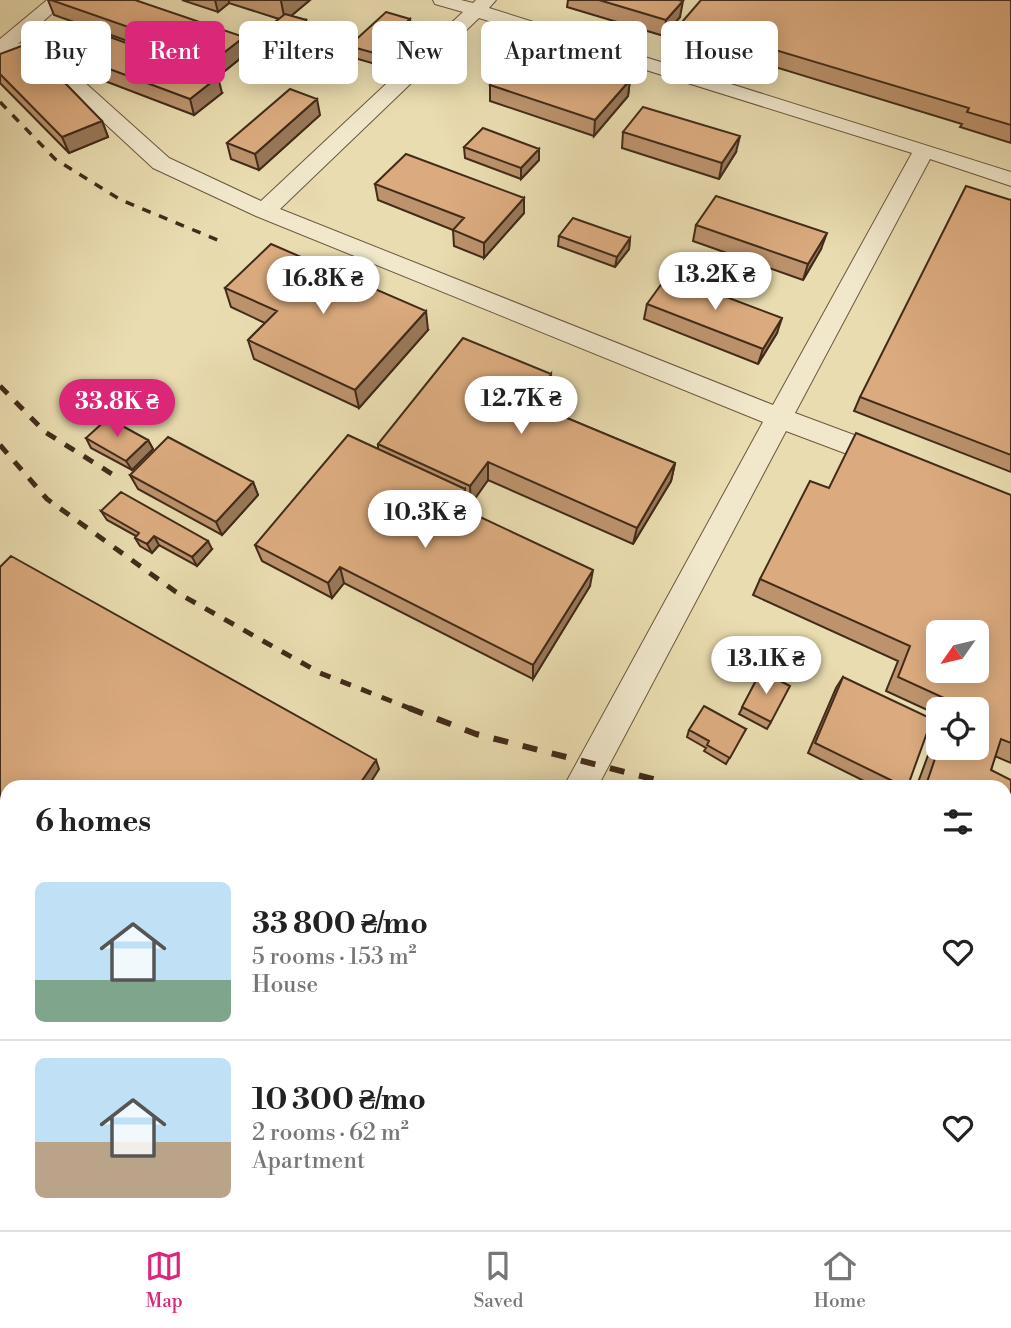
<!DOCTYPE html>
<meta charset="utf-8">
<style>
body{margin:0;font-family:"Libre Bodoni",serif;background:#f6f6f6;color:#222;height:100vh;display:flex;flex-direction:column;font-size:26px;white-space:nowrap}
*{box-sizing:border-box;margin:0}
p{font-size:23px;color:#767676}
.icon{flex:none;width:38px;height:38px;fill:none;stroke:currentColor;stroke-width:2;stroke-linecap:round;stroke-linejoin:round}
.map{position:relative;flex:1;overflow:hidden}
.drawer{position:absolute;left:0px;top:780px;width:1012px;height:450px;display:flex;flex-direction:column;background:#fff;border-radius:21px 21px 0 0;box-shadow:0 4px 18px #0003}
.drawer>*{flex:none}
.hud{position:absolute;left:21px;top:21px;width:970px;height:63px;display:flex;gap:14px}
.needle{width:46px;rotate:236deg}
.buttons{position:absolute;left:926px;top:620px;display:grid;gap:14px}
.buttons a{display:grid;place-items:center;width:63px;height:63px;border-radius:10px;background:#fff;box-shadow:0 4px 18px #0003;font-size:35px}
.price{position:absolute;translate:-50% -60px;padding:0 16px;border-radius:24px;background:#fff;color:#222;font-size:23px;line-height:46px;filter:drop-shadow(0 2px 4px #0008)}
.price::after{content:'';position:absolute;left:50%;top:42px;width:21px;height:16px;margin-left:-10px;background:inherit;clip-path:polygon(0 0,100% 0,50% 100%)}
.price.active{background:#db2777;color:#fff}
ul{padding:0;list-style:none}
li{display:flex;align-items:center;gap:21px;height:175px;padding:0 35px}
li+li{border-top:2px solid #e0e0e0}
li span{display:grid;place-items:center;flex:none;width:196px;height:140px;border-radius:10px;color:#555}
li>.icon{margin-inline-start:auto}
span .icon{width:84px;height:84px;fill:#fffc;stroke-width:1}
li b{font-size:30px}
h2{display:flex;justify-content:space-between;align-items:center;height:84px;padding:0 35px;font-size:30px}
.pill{padding:0 24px;border-radius:10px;background:#fff;box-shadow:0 4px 18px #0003;font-size:24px;line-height:63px}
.pill.active{background:#db2777;color:#fff}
.tabs{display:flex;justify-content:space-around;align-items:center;height:98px;border-top:2px solid #e0e0e0;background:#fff;font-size:19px;color:#767676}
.tabs a{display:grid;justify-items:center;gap:4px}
.tabs .active{color:#db2777}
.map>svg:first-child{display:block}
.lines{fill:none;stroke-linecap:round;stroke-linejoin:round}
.minor-casing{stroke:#6c573f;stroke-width:2}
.minor{fill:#f1e8cc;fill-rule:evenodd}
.rail-far2{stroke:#422b19;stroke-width:3.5;stroke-dasharray:9 9;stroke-linecap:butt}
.rail-far1{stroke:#422b19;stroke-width:5;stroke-dasharray:11 11;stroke-linecap:butt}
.rail{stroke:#422b19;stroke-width:6;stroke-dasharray:15 15;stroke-linecap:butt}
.wall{fill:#bc936d;stroke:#422b19;stroke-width:2}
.shaded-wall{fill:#997859;stroke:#422b19;stroke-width:2}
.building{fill:#dbab7f;stroke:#422b19;stroke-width:2;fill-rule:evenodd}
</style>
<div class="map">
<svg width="1011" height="1230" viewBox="0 0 1011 1230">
<rect width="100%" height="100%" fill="#e9dcb0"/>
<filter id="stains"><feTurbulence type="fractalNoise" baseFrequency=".00286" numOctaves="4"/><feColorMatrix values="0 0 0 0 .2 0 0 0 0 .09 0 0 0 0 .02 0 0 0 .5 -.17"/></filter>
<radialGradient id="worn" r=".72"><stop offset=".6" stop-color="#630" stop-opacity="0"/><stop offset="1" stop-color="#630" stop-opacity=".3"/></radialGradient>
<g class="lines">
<g class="minor-casing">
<path id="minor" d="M47,0h20l-49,44 7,-2 19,4 125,112 92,43 202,-189 -28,-8 -2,-4h28l12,3 3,-3h20l-7,8 522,164v14l-81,-27 -135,254 102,38 3,7 -3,7 -10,4 -101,-38 -189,357h-34l200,-366 -507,-206 -103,-48 -122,-113 -31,6v-22zM479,18l433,135 -139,252 -493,-196z
M1004,992l7,2v37l-7,-2z
M0,1169l7,3v42l-7,-3z
M24,1223h47l2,7h-46z
M324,1223h42l-3,7h-41z"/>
</g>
<use href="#minor" class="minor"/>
<path class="rail-far2" d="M0,102l55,57 66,41 99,41"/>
<path class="rail-far1" d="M0,386l45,46 75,47
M0,445l47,54 129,93 144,81 94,37"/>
<path class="rail" d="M409,708l67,26 212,54
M1004,894l7,3
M1004,934l7,4"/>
</g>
<path class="wall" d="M48,0h87l111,46 33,-27 -50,-16 -11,9 -36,-12h128l-19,16 15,4 1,11 -39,33 -20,-7 -1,-4 -26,21 -167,-59z
M568,0h110l2,17 -16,19 -97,-29z
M1011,0v143l-51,-16 2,-3 -282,-86 2,-16z
M411,30l-36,34 -24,-7 -2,-11z
M61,51l161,42 -28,22 -126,-48z
M0,54l102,67 6,16 -39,16 -69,-70z
M630,80l-2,16 -34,40 -104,-35v-16z
M320,115l-61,55 -28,-11 -4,-16z
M623,132l113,20 -17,27 -97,-31z
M464,147l75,2v11l-18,19 -56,-21z
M375,184l149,14v15l-40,45 -30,-12 -1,-16 -75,-30z
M1011,200v272l-157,-61 6,-14z
M696,225l125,24 -18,31 -110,-39z
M559,236l71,2 -1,11 -14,18 -57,-21z
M225,288l203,42 -69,78 -105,-49 -6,-19 17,-17 -34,-16z
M647,304l130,29 -19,31 -114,-45z
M550,393l-10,14 135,56 -4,18 -38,63 -145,-64 -17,24 -5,-3v5l-13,18 137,62 -57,93 -189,-96 -12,15 -70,-37 -7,-16 123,-96v-5z
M86,438l62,2 5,9 -21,21 -41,-22z
M130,475l123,7 5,13 -36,40 -84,-46z
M829,488l182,7v268l-16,-7 -4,14 13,18h-88l22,-60v19h38v-38h-38v6l-52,-24 12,-30 -145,-66 7,-16z
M101,511l111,38 -15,17 -38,-21 -7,8 -12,-7 -5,-8 1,-2 -29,-16z
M761,671l10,51 -4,7 -28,-15z
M843,677l63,111h-28l-70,-35 28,-65z
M746,729l-20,35 -22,-13 2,-3 -19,-11 2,-7z
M1011,904v20l-5,-3z
M1004,1069l7,4v123l-7,-4z"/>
<path class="shaded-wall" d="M215,0h14v3l-11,9z
M282,0h28l-25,21 -4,-20z
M683,1l-3,16 -16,19 2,-16z
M410,19l1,11 -36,34 -1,-11z
M306,20l1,11 -39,33 -3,-11z
M244,37l3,16 -26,21 -4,-16z
M218,77l4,16 -28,22 -4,-16z
M630,80l-2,16 -34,40 1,-16z
M317,99l3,16 -61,55 -4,-16z
M102,121l6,16 -39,16 -7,-16z
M740,136l-4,16 -17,27 3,-16z
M539,149v11l-18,19v-11z
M524,198v15l-40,45v-15z
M827,233l-6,16 -18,31 5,-16z
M630,238l-1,11 -14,18 2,-10z
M426,311l2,19 -69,78 -4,-18z
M782,318l-5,15 -19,31 5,-15z
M551,374l-1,19 -20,28 1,-18z
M148,440l5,9 -21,21 -6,-9z
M488,462v18l-17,24 -1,-18z
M675,463l-4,18 -38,63 4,-16z
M253,482l5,13 -36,40 -6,-13z
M465,489l1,17 -22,30 -2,-17z
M154,536l5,9 -7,8 -5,-9z
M208,541l4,8 -15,17 -5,-9z
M340,567l4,16 -12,15 -4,-15z
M593,570l-3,16 -57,93v-14z
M376,760l3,9 -12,19h-10z"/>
<path class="building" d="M51,0h84l109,37 -27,21z
M599,0h79l5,1 -17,19z
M701,0h310v125l-44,-13 2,-4 -287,-86z
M386,12l24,7 -36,34 -25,-7z
M285,14l21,6 -41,33 -20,-7z
M91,30l127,47 -28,22 -129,-48z
M27,44l75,77 -40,16 -62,-63v-20z
M527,47l103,33 -35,40 -105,-35z
M290,89l27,10 -62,55 -28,-11z
M643,107l97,29 -18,27 -99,-31z
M483,128l56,21 -18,19 -57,-21z
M406,154l118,44 -40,45 -31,-13 11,-12 -89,-34z
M966,186l45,14v255l-151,-58z
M716,196l111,37 -19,31 -112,-39z
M573,218l57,20 -13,19 -58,-21z
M271,244l155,67 -71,79 -107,-50 29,-29 -52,-23z
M668,275l114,43 -19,31 -116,-45z
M463,338l88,36 -20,29 144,60 -38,65 -149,-66 -18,24 -92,-42z
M108,418l40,22 -22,21 -40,-23z
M856,433l155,62v248l-10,-4 -10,31 20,10v55l-7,21v-68h-79l14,-41h37v-38h-23l2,-6 -57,-26 12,-31 -150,-67 50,-98 19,7zM938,632h38v38h-38z
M348,435l117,54 -23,30 23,11 11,-15 117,55 -60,95 -193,-98 -12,16 -73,-38z
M168,437l85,45 -37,40 -86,-47z
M121,492l87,49 -16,16 -38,-21 -7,8 -12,-6 4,-5 -38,-22z
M11,556l365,204 -19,28h-350v203l-7,-5v-419z
M761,671l29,15 -19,36 -29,-15z
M843,677l89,42 -25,69 -92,-45z
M704,706l42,23 -16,29 -23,-13 2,-4 -20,-11z
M1004,1069l7,4v113l-7,-4z
M452,1223h282l11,7h-297z"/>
<rect width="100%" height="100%" filter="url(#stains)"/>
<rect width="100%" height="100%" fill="url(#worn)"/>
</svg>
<div class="buttons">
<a><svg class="needle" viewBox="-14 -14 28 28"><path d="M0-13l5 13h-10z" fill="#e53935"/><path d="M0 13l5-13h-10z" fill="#767676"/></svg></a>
<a><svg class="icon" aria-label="locate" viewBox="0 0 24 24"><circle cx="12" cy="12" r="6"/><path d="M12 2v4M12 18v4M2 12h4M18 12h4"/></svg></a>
</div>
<b class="price" style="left:715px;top:312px">13.2K ₴</b>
<b class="price" style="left:323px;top:316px">16.8K ₴</b>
<b class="price" style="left:521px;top:436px">12.7K ₴</b>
<b class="price active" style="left:117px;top:439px">33.8K ₴</b>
<b class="price" style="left:425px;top:550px">10.3K ₴</b>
<b class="price" style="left:766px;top:696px">13.1K ₴</b>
<div class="hud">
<a class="pill">Buy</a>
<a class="pill active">Rent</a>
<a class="pill">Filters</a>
<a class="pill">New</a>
<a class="pill">Apartment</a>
<a class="pill">House</a>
</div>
<section class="drawer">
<h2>6 homes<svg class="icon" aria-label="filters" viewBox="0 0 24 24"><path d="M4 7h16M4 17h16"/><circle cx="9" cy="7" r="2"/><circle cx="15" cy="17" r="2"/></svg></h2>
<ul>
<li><span style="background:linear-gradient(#bfe0f5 70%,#7fa58c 0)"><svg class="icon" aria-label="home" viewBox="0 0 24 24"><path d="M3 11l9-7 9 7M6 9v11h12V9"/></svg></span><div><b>33 800 ₴/mo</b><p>5 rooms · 153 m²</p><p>House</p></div><svg class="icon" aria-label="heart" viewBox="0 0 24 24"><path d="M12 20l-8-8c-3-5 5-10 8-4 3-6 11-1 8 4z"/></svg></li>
<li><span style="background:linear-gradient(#bfe0f5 60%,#b9a48a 0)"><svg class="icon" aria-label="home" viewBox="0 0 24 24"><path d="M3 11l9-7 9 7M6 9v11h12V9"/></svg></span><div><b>10 300 ₴/mo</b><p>2 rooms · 62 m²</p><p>Apartment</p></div><svg class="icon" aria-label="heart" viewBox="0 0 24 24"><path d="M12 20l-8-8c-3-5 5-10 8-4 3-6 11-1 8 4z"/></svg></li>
</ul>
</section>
</div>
<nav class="tabs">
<a class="active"><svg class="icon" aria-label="map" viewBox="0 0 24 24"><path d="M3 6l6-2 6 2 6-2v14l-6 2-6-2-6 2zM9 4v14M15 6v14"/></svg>Map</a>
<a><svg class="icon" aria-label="saved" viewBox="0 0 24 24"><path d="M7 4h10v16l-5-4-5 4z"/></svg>Saved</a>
<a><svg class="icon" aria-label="home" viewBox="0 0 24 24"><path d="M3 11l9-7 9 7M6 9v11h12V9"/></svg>Home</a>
</nav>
